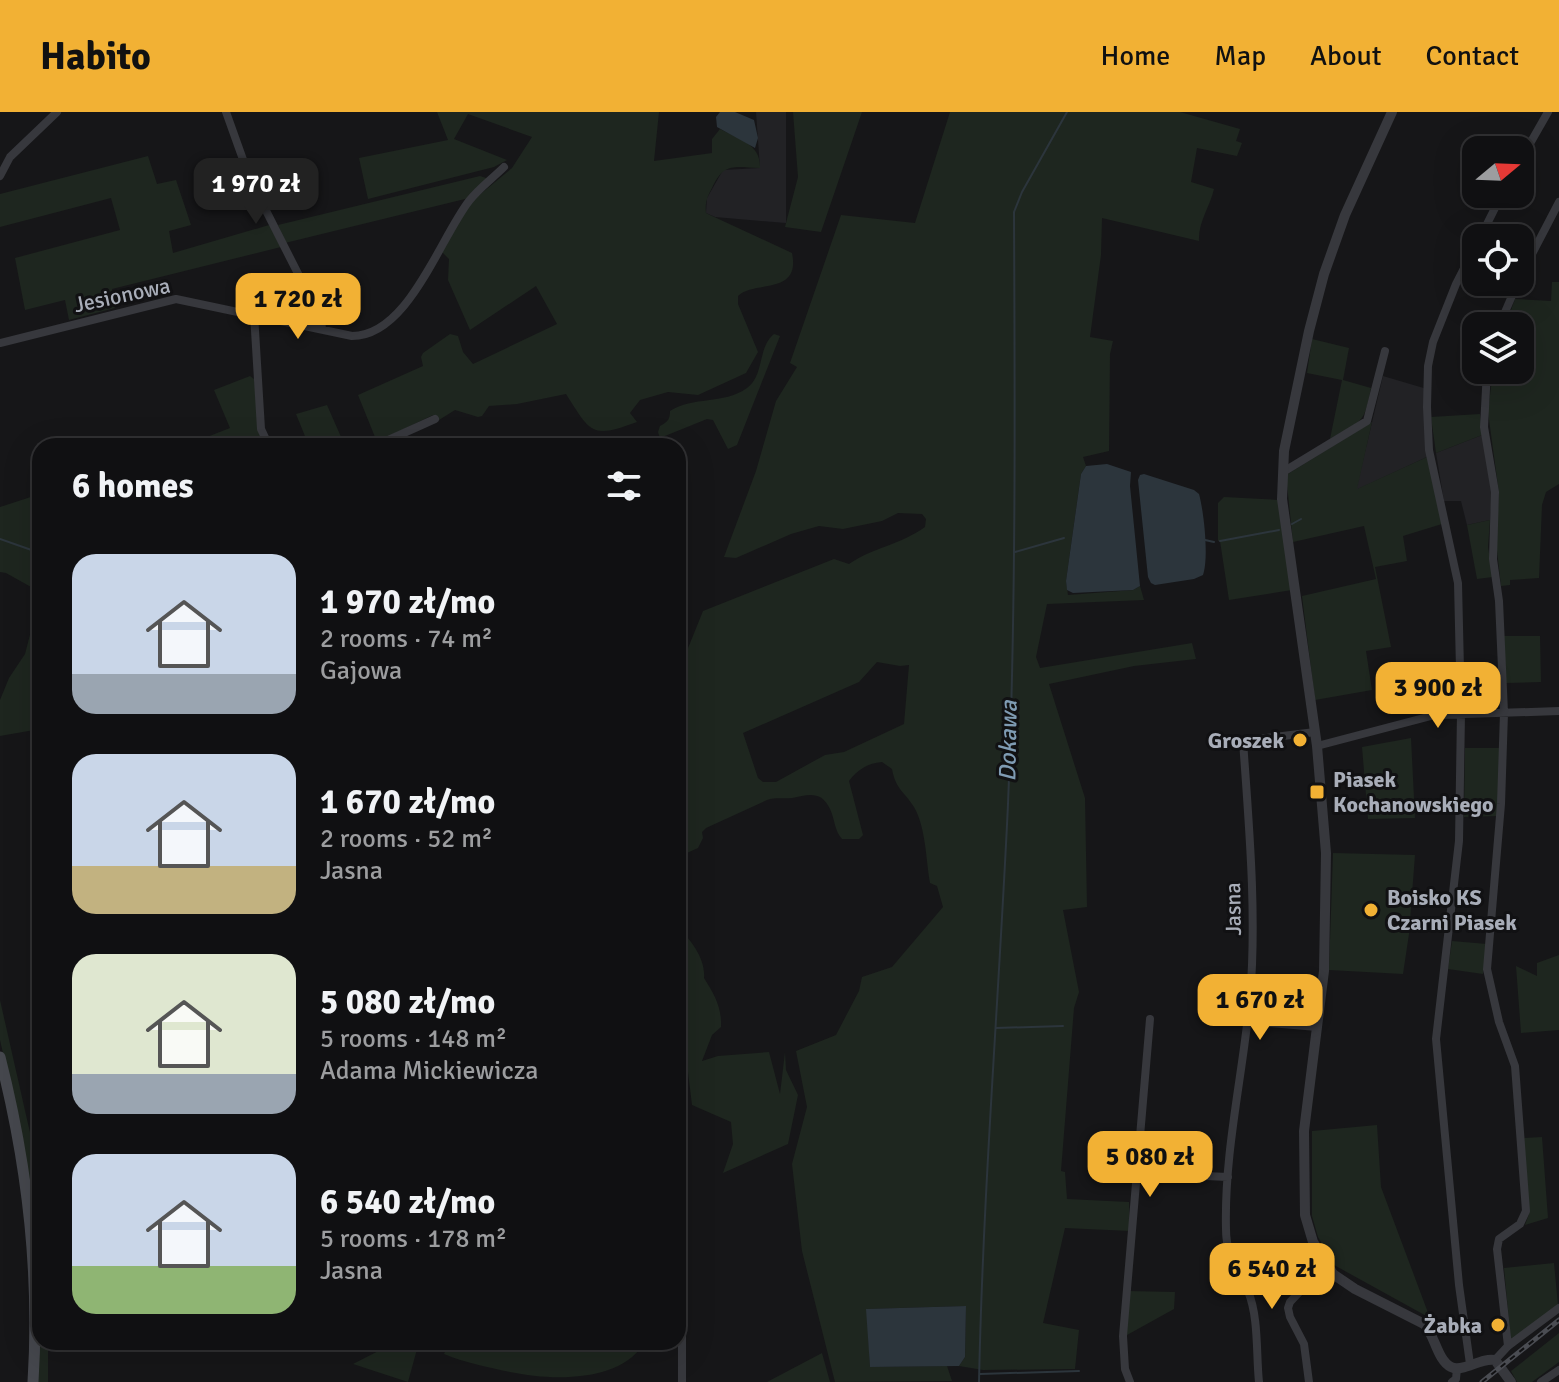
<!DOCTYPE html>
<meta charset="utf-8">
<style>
body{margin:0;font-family:Signika,sans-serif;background:#19191b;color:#f1f3f6;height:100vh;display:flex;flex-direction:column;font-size:30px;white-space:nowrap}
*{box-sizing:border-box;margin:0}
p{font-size:26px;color:#9c9d9f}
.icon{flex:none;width:44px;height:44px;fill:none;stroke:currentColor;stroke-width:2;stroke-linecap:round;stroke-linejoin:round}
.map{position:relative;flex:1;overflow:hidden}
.panel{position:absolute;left:32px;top:326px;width:654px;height:912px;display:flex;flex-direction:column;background:#101012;border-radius:24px;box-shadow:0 8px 32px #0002,0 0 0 2px #303032}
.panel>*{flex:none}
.needle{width:52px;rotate:71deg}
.buttons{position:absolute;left:1462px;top:24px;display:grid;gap:16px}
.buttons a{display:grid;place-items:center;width:72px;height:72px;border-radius:16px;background:#101012;box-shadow:0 8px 32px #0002,0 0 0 2px #303032;font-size:40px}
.price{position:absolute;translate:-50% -68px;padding:0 18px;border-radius:16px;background:#f2b134;color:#111;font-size:26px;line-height:52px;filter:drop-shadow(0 2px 4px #0008)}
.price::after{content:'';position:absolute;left:50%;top:48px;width:24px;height:18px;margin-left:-12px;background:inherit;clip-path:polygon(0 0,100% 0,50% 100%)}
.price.current{background:#222;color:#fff}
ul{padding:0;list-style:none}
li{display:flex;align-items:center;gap:24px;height:200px;padding:0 40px}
li span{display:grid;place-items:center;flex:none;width:224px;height:160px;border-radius:24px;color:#555}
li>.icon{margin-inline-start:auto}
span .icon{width:96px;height:96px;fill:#fffc;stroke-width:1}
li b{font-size:34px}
h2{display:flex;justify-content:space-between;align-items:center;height:96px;padding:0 40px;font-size:34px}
header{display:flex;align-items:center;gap:48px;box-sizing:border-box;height:112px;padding:0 40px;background:#f2b134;color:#111}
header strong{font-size:38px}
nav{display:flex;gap:44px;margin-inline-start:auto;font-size:28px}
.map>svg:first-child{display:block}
.built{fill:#222225}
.green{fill:#1e261f;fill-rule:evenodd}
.water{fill:#2c353c}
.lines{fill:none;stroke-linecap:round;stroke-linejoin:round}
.stream{stroke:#2c353c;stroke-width:2}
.minor{stroke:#37383d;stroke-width:8}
.tertiary{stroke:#37383d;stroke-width:10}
.secondary{stroke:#45474d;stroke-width:11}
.rail-casing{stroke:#4a4c52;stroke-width:5}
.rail{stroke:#111113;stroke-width:2;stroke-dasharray:6;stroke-linecap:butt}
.poi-dot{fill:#f2b134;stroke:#111113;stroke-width:3}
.labels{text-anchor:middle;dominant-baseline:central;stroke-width:6;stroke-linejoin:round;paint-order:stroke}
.street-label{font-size:22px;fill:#a8adb8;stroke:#111113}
.poi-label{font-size:22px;font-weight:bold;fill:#a8adb8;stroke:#111113;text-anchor:end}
.water-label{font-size:24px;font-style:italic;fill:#7f9bb3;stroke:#111113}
</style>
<header>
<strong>Habito</strong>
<nav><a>Home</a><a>Map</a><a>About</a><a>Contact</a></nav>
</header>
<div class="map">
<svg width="1559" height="1270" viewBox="0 0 1559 1270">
<rect width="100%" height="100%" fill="#161618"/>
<path class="built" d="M756,0h30v111l-71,-6 -9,-4 1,-15 16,-28 37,-2z
M1383,264l44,13v68l-71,33z
M1482,323l10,59 -2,26 -23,5 -6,-24h-17l-8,-48z"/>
<path class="green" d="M437,0h222l-5,49 58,-8v-14l8,-10c19,10 41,15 40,39 -26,-1 -36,-6 -48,20 -5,9 -7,15 -6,25l4,2 82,38c9,43 -38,27 -54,43v8l20,48 -12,21 -48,22 -30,-3 -28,8 -10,13 7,9c-46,17 -46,11 -71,-28l-49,10 -28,2 -7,10 -4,1 -23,-7 -16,10 -6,-5 -56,27 -19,-47 65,-29 -2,-9 2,-4 27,-19 8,2 5,16 10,12 84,-40 -21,-38 -66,44 -22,-50 1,-21 -8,-8 31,-50 40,-33 20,-31 -64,-23 -14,25 53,21 -13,7 -126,32 -9,-41 89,-18z
M793,0h69l-41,120 -36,-5 13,-50z
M950,0h230l60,17 -4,12 6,2 -5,13 -40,-8 -6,34 23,7c-4,18 -16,33 -15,52l-97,-23 -1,37 -11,82 23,4 -3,13 -1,97 -26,6 3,9 -5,8 -15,107 2,14 65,-5 7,-4 4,14 -97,4 -11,53 4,11 152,-25 4,16 -62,7 -85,18 36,114 2,109 -24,3 16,82 -5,16 -13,163 4,1 2,27 62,3 1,29 -65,-3 -22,95 36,7 -4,39 -92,1 -24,-4 6,-9 1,-51 -99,3 3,58 77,-1 5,15 -117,1 -33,-131 -10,-87 15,-57 -11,-56 40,-16 23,-44 3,-14 30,-10 51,-60 -6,-21 -7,-3c-4,-23 -4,-55 -16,-76 -10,-16 -18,-17 -22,-38l-10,-7c-14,1 -25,8 -33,19l14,54 -4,4h-17c-8,-9 -7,-20 -12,-30 -9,-19 -22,-14 -38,-11 -9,1 -16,-1 -25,2l-61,28 -4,4 1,6 -5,10 -20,9v-184l25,-62 131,-52 15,5c23,-16 53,-20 76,-37l1,-8 -4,-5 -24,-1 -16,8 -39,8 -24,-3 -28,8 -55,24 -12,-1 32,-86 20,-70 21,-34 -7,-4 51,-148 74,8zM877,550l23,4 9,-1 -5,59 -60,28 -19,3 -49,27h-13l-5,-4 -15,-45 116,-51z
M148,44l9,28 19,-4 15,45 -22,6 4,22 96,-28 12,22 -169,42 3,19 -46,12 -4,-20 -40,10 -10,-52 105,-28 -9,-32 -111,29v-33z
M480,64l9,3 -20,19 -184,45 -7,-18z
M1552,170h7v202l-13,8 -4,13 -3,73 -29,2v5l-9,1 -5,-44 3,-49 -11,-81 5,-42h27v-44h-15l10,-27 36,2z
M774,222l6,2 -43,109 -9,4 -15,-29 -6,-1 -47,19 -2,-6 2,-6c8,-4 10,-7 10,-15 23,-15 53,-6 77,-23 18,-13 10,-40 27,-54z
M1312,227l37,9 -6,32 28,8c-7,37 -9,32 -41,51l12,-59 -35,-7z
M250,264l4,3 12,67h-82l46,-18 -16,-38z
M327,293l18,41h-36l-13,-32z
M1480,302l2,21 -46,18 -5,-36z
M1372,310l-15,67 70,-32 15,67 -39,12 4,25 -32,6 16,80 -25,4 6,39 -57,10 -13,-104 74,-17 -12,-53 -71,16 -7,-67z
M40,382v98l-34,-19 -6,-1v-65z
M1224,385l55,3 13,90 -63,10 -9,-59h-2v-38z
M1490,408l-2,27 5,30 -16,2 -10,-54z
M40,507v110l-40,7v-36l9,-22 16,-24 7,-27z
M1504,524h36l1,46 -35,1z
M1411,626l4,80 -47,1 -6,-72z
M1465,636h35l-2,68 -34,1z
M1333,741l82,2 -6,79 -6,40 -74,-4z
M678,816c13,11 28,32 26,50 10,16 18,29 17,49l-9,8 -10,26 16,-5 51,-4 11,42 5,-42 1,18 12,25 -10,49 -65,29 10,-29 -2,-22 -39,-17 -4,-33 -10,1z
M1452,829l35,3 -4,30 -35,-5z
M1559,843v75l-38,3 -5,-67 21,10v-13z
M0,888l36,159 4,33v150h8v40h-12l-17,-261 -19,-81z
M1377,1013l4,62 49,131 -96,-53 -16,-28 -6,-21v-85z
M1542,1025l6,81 -23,7 4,-11 -5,-76z
M1554,1151l4,42 -47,37 -7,-74z
M1127,1179l48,1 -1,17 -47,26z
M1559,1221v29l-27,20h-15l-6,-11z
M396,1230h23l-11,40 -55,-18z
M449,1230h194v3c-25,37 -90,36 -133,27 -23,-5 -44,-9 -66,-18z
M822,1241l8,29h-63z"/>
<path class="water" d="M720,0h15l19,8 4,18 -3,10 -38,-21 -1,-10z
M1107,352l24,8 -1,14 10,100 -7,4 -60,3 -6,-3 -1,-9 15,-107 5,-8z
M1144,362l50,16 5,4c5,18 10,64 4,81l-9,4 -39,6 -4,-2 -3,-6 -10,-97 2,-5z
M966,1194l-1,51 -6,9 -89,1 -4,-58z"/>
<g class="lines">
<path class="stream" d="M1292,412l9,-5
M0,427l40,14
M1205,428l9,2
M1220,429l59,-11
M1015,440l49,-14
M996,916l67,-2
M980,1262l99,-3
M979,1270c4,-193 20,-385 29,-578 8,-197 7,-395 6,-592l8,-20 45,-80"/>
<path class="minor" d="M226,0l24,67 71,140 1,10
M1520,49l28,-49
M0,64l10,-19 47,-45
M1480,126l22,-44
M1520,165l39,-75
M254,202l7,115 8,17
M1499,214l19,-44
M0,231l176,-44 176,37c56,0 87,-96 117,-135 9,-12 24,-23 35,-34
M1487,258l-3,57 11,65 -2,67 6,42 5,112 -3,91 -14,165 12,53 16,44 11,145 -6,13 -21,15 -2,10 11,97
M375,334l60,-27
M1283,360l84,-51 18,-70
M1317,634l118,-31 124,-4
M1247,909l70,6
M1137,1061l91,4
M678,1184l4,31v55
M1495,1248l13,-14 51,-38
M1470,1252l-11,-79 -23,-246 23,-198 2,-128 -3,-130 -29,-133 -2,-43 1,-41 5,-24 23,-58 20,-39
M1130,1270l-5,-13 -2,-33 27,-317
M1259,1270c-3,-28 0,-64 -11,-91 -10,-23 -22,-34 -22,-62 -2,-77 17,-155 24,-231 7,-84 -1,-172 -7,-257l72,-9
M1309,1270l-5,-38 -14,-27 -2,-9 2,-6 35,-37
M1452,1270l4,-3 1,-11
M1541,1270l18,-12"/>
<path class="tertiary" d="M1392,0l-47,103 -21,59 -15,57 -25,120 -2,48 35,247 9,107 -2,118 -20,160 1,84 8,27 20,32 22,15 69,35c11,11 13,36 27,43 12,6 30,-10 44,-7l16,22"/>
<path class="secondary" d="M0,945c27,106 40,215 33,325"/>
<g class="rail-casing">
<path id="rail" d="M1482,1270l77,-62"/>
</g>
<use href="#rail" class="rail"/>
</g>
<g class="poi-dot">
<circle cx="1300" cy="628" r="8"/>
<rect x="1309" y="672" width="16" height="16" rx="4"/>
<circle cx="1371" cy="798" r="8"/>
<circle cx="1498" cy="1213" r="8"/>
</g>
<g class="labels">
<g class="street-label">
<text transform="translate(122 183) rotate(-12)">Jesionowa</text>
<text transform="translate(1233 797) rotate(-91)">Jasna</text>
</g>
<g class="poi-label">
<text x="1284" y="628">Groszek</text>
<text x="1333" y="667" text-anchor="start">Piasek<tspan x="1333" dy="25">Kochanowskiego</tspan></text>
<text x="1387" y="785" text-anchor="start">Boisko KS<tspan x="1387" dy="25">Czarni Piasek</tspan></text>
<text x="1482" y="1213">Żabka</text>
</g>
<g class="water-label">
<text transform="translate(1008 629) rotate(-89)">Dokawa</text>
</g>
</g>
</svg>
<div class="buttons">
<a><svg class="needle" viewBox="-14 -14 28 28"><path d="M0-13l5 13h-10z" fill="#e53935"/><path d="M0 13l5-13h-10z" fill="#9c9d9f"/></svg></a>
<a><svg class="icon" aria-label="locate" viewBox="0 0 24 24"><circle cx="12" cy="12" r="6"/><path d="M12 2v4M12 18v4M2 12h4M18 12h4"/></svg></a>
<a><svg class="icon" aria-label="layers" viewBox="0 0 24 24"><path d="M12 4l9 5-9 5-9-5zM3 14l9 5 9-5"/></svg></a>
</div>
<b class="price current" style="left:256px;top:114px">1 970 zł</b>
<b class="price" style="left:298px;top:229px">1 720 zł</b>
<b class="price" style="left:1438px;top:618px">3 900 zł</b>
<b class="price" style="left:1260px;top:930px">1 670 zł</b>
<b class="price" style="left:1150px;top:1087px">5 080 zł</b>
<b class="price" style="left:1272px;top:1199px">6 540 zł</b>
<section class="panel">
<h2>6 homes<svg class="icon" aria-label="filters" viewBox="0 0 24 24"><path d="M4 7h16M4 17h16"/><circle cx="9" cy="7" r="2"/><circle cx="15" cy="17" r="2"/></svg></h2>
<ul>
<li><span style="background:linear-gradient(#c9d6e8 75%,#9aa5b1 0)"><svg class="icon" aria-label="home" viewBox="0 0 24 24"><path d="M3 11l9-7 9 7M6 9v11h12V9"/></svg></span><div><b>1 970 zł/mo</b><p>2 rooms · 74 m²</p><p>Gajowa</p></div></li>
<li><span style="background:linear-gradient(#c9d6e8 70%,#c2b280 0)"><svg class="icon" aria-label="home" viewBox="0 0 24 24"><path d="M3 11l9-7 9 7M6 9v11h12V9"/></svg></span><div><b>1 670 zł/mo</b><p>2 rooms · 52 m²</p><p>Jasna</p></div></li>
<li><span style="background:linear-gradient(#dfe7d0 75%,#9aa5b1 0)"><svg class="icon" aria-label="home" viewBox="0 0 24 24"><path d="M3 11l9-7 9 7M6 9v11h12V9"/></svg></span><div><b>5 080 zł/mo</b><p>5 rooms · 148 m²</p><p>Adama Mickiewicza</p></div></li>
<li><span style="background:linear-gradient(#c9d6e8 70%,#8fb573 0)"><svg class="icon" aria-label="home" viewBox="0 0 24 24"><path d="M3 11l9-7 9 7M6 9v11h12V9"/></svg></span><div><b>6 540 zł/mo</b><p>5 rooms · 178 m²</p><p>Jasna</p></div></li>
</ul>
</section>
</div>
